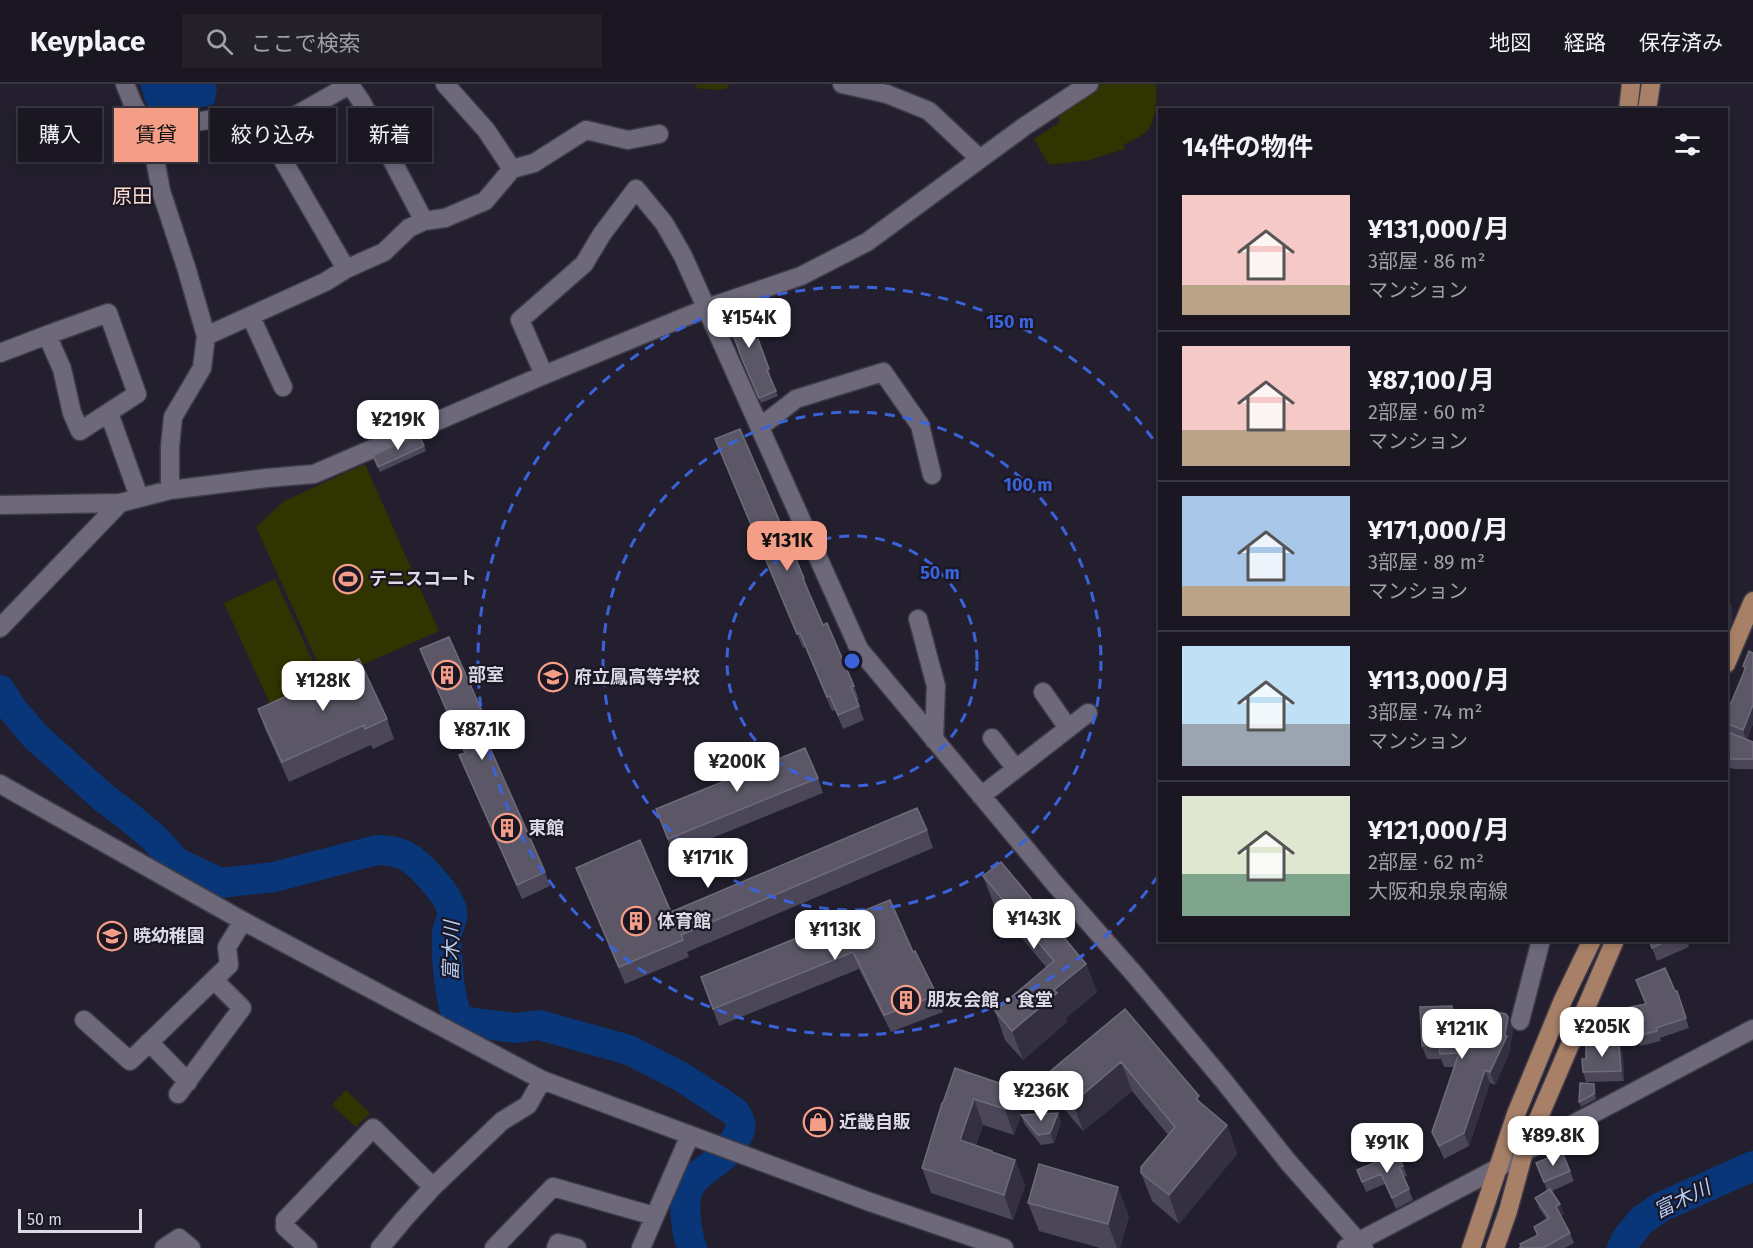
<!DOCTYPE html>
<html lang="ja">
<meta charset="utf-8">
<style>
body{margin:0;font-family:"Fira Sans","Noto Sans JP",sans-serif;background:#23202a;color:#f1f3f6;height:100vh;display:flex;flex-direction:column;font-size:22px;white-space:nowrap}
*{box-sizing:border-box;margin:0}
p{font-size:20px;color:#9f9fa5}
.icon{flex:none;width:33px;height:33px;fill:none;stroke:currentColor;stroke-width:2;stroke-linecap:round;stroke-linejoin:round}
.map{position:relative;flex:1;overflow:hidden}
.details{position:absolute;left:1158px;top:24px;width:570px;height:834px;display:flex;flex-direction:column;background:#1a1722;border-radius:0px;box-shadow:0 3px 9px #0003,0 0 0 2px #383640}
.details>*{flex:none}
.top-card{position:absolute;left:18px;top:24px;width:570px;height:54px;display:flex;gap:12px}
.scale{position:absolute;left:18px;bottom:15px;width:124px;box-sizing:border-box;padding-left:6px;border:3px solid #dcd9e4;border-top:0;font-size:16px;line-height:21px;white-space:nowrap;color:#dcd9e4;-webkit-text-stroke:4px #1a1624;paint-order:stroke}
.price{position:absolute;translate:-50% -51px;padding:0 14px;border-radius:12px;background:#fff;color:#222;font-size:20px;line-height:39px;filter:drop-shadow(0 2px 3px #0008)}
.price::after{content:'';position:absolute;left:50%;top:36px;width:18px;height:14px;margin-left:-9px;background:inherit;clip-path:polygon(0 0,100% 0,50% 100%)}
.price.on{background:#f49e87;color:#111}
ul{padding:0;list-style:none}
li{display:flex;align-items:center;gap:18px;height:150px;padding:0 24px}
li+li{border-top:2px solid #383640}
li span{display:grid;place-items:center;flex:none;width:168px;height:120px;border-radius:0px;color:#555}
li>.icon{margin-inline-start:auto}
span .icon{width:72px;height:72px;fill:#fffc;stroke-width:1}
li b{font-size:26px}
h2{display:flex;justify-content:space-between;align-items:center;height:72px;padding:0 24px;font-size:26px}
.chip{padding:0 21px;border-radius:0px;background:#1a1722;box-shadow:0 3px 9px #0003,0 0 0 2px #383640;font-size:21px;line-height:54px}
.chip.on{background:#f49e87;color:#111}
header{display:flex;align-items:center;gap:36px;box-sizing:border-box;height:84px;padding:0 30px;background:#1a1722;border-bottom:2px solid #383640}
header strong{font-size:28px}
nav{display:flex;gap:33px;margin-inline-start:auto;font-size:21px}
.search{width:420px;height:54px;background:#23202a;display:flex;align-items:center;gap:15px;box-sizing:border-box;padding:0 21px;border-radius:0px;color:#9f9fa5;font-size:22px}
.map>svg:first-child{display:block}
.green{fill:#303400}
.water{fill:#093678}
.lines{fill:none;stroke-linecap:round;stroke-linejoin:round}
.river{stroke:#093678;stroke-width:30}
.minor-casing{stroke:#3f3b47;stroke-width:21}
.major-casing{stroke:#3f3b47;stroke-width:21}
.minor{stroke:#6d697b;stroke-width:18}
.major{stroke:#a88067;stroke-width:18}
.wall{fill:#4b4758}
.shaded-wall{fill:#343041}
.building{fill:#5b5767;stroke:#6f6b7a;stroke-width:1.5}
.ring{fill:none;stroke:#3a63da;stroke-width:3;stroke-dasharray:10 8}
.labels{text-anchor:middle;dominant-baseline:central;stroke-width:4.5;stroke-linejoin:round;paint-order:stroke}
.poi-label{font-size:18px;font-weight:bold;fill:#dcd9e4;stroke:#1a1624;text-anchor:start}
.neighbourhood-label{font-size:20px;fill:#fddbd2;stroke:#1a1624}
.water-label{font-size:20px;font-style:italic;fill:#b4cdf3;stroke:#1a1624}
.centre{fill:#3a63da;stroke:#1a1624;stroke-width:3}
.ring-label{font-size:18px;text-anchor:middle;font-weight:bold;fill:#3a63da;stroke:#1a1624;stroke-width:4.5;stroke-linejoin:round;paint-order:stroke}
</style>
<header>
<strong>Keyplace</strong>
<div class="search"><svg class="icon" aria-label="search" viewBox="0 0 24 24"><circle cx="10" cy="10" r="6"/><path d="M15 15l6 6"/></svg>ここで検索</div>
<nav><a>地図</a><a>経路</a><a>保存済み</a></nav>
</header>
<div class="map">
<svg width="1753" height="1164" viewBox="0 0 1753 1164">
<rect width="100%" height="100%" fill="#231f2e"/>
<path class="green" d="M697,0h32l-1,4 -10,2 -24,-2z
M1102,0h54c1,15 1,34 -8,46 -5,6 -18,11 -25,15l2,4 -36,11 -40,5 -15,-26 26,-17 -3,-8z
M365,380l74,167 -113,50 -70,-154 28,-26z
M275,495l48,104 -52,23 -47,-103z
M346,1006l24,23 -14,14 -24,-22z"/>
<path class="water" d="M140,0h75l2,5 -3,15c-14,3 -55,20 -64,7 -5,-7 -7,-19 -10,-27z"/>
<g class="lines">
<path class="river" d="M0,606l13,20 22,26 69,62 24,18 26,22 22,24 44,21 54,-6 103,-27c9,0 18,1 27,5 15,7 45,40 48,56 2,7 -4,15 -5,22 -1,25 2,61 10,84l10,5 49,6 23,-3 90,25 51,26 55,36c8,12 7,18 -1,29 -2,4 -5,9 -8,12 -10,12 -26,17 -35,31 -10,16 -5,47 1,64
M1622,1164l6,-11 14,-17 19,-13 92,-41"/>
<g class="minor-casing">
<path id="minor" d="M125,0l8,20 18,33 10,54 26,79 19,66 -4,32 -29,49 -3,30v43
M445,0l41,46 26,39
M842,0l45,10 42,17 51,48
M350,1l11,16 63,120
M257,45l23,26 66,114
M151,53l26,-12 43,-7 37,11 34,-11 60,-34
M251,233l32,70
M206,252l119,-54 21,-13 38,-17 25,-24 15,-7 21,-3 40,-17 27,-32 22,-6 52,-33 42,10 31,-6
M0,269l47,-18 15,34 10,44 8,18 57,-37 -29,-81 -61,22
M544,291l-24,-55 64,-56 18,-30 34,-45 28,34 19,33 176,393 196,235 81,92 87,104 66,83 75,85
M109,329l30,84
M760,343l36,-28 87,-27 37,53 12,50
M0,421l120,-2 50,-13 97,-12 47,-4 230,-99 163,-67 94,-32 66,-34 158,-116 64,-42
M918,535l18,67 -2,54
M0,544l120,-125
M1043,608l25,36
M992,654l24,31
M0,700l243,137 299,159 328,122 134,46
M981,712l107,-83
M84,936l46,41 99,-96 -2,-18 16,-26
M1520,937l21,-81
M149,958l39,40
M178,1010l64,-86 -28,-28
M164,1164l15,-10 12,10
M308,1164l-23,-21v-7l88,-92 60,59
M380,1164l24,-29 29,-32 69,-66 26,-16 14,-25
M494,1164l59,-61 101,29
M556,1164l2,-5 19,5
M641,1164l49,-113
M1346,1164l152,-80 62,-37 193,-102"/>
</g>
<g class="major-casing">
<path id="major" d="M1628,26l3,-26
M1647,26l4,-26
M1726,580l27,-63
M1471,1164l45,-134 47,-114 29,-60
M1495,1164l13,-37 16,-59 91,-212"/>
</g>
<use href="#minor" class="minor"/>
<use href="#major" class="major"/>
</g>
<path class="wall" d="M721,225l34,31 3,-1 12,35 -1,1 9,21 -17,7 -17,-39 -10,-27 -2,1z
M715,355l89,139 5,14v1l14,32 31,61 5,14h-2l7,20 -21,9 -8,-19 -3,1 -27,-64 -2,1z
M424,362l2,5 -46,21 -7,-17z
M420,565l66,71 5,14 -6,3 60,135 5,14 -28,13 -57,-130 -6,-14 5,-2z
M1753,569v71l-6,15 6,3v27h-18l-9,-2v-30l2,-4 -2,-1v-30l5,1 13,-33 -1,-4z
M258,625l129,10 7,20 -21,10 -2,-4 -82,37 -24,-53z
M818,694l5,15 -150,61 -17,-45z
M927,746l6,18 -246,104 2,5 -64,27 -42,-99 -7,-17 95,44z
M983,792l103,88 11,28 -31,26 1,4 -44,38 -18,-20 -10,-29 51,-44 -52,-62z
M890,816l23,52 24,43 6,17 -52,20 -32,-63 -140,57 -18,-49z
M1649,856h38l2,7 -32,14z
M1677,907l12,37 -29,10 1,3 -21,5 -3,-10 8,-32z
M1125,925l77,95 25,21 10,29 -58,70 -27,-23 -11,-28 27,-38 -36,-44 -49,40 -25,-29 -10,-29z
M1455,931l58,15 -3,16 1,3 -16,36 -5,-2 -21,63 -25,13 -12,-27 22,-65h-10l-3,-8h-14l-5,-13z
M1623,970l1,27 -38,1 -3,-10z
M1011,1003l9,25v5l-6,18 -31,-10 -7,20 16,6 1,2 22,7 10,25 -12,35 -82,-27 -9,-25 21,-65z
M1596,1005v10l-15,8 -2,-5z
M1058,1029l3,10 -7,20 -13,2 -16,-20 -4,-10z
M1536,1079l34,8 4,10 -22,10 12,23 -3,2 9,17 4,10 -9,5h-46l18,-12 -3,-9 13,-7 -8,-12 -4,-10 12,-8z
M1403,1082l4,10 -3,1 9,23 -17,9 -11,-25 -19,8 -9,-22z
M1028,1119l101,13 -9,32h-20l-61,-17z"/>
<path class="shaded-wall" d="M1729,516l3,8v14l-5,10 -1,-12z
M1753,621v19l-7,16 -3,-10z
M1086,880l11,28 -31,26 1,4 -44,38 -11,-29 42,-41z
M1508,933l5,13 -3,16 1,3 -16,36 -5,-13 15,-37z
M1619,960l4,10 1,27 -3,-10z
M1121,978l11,29 -49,40 -10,-28z
M1485,986l5,13 -21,63 -5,-13z
M1594,1000l2,5v10l-2,-5z
M1011,1003l9,25v5l-6,18 -9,-26z
M974,1015l9,26 -14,41 -9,-26z
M1058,1029l3,10 -7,20 -4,-10z
M1227,1041l10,29 -58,70 -10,-29z
M1015,1076l10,25 -12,35 -9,-25z
M1118,1103l11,29 -9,32h-3l-9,-24z
M1560,1120l4,10 -5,3 -3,-10z"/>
<path class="building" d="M742,218l13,38 3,-1 11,30 -2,1 9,21 -17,7 -17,-39 -10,-27 -2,1 -9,-24z
M740,345l64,149 -1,1 20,46 4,-2 27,63 -3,1 8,19 -21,9 -8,-19 -3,1 -27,-64 -3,1 -82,-195z
M419,351l5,11 -46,21 -5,-12z
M1726,516h3v15l-3,5z
M449,553l37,83 -7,3 66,149 -28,13 -58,-130 6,-2 -45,-104z
M1749,567l4,2v52l-10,25 -17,-7v-21l5,1 15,-36 -3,-1z
M359,575l28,60 -22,10 -1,-4 -82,37 -24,-53 81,-37 -1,-3z
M1728,648l25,10v17h-21l-6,-1v-21z
M805,664l13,30 -150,61 -12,-30z
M917,724l10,22 -246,105 2,5 -64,27 -43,-99 64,-28 31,72z
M1001,778l85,102 -32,26 3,3 -45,38 -17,-20 59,-50 -71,-85z
M890,816l23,52 2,-1 22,44 -53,20 -31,-63 -140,57 -12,-32z
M1649,856h20l-17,8z
M1665,884l10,23h2l9,27 -30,10 1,3 -20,5 -7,-29 16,-3 -10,-24z
M1452,922v9l40,-1v-3l14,3 2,3 -3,18 2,1 -17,36 -5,-2 -21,63 -25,13 -7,-14 27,-79 -19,1 -1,-9 -17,1 -2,-39z
M1125,925l74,87 -3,3 31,26 -58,70 -28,-22v-6l34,-40 -54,-65 -48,41 -25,-30z
M1619,960l2,27 -38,1 -1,-13h4v-14z
M955,984l56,19v5l-6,17 -31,-10 -14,41 32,11v1l23,8 -11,35 -82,-27 20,-65h1z
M1580,999l14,1v10l-15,8z
M1058,1029l-8,20 -12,2 -17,-20z
M1562,1068l8,19 -26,11 -8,-19z
M1397,1069l6,13 -4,1 10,22 -17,9 -11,-24 -19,8 -5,-12z
M1039,1080l79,23 -10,37 -80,-21z
M1550,1105l10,15 -4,3 14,26 -27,15h-24l2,-1 -1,-3 18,-9 -4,-8 15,-9 -14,-20z"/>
<g class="ring">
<circle cx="852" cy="577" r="125"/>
<circle cx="852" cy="577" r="249"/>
<path d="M1158 792A374 374 0 1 1 1158 362"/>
</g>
<defs>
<g id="stadium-ring" transform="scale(1.5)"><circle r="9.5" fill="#1a1624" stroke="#f49e87" stroke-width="1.5"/><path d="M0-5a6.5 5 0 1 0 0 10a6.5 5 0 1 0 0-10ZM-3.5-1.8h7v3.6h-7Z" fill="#f49e87"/></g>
<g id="building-ring" transform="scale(1.5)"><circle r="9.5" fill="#1a1624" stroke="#f49e87" stroke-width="1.5"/><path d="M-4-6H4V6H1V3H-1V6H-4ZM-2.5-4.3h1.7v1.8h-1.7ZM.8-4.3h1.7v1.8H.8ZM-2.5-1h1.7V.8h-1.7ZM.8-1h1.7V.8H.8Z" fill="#f49e87"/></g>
<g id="school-ring" transform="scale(1.5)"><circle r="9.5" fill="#1a1624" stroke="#f49e87" stroke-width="1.5"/><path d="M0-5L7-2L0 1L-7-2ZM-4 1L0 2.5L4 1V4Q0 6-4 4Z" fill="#f49e87"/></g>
<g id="shop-ring" transform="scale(1.5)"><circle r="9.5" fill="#1a1624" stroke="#f49e87" stroke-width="1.5"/><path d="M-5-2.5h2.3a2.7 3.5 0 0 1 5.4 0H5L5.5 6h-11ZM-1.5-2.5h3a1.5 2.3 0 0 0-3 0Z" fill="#f49e87"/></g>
</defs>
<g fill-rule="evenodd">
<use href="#stadium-ring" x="348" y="495"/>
<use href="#building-ring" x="447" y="591"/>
<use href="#school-ring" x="553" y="593"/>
<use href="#building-ring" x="507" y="744"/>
<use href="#building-ring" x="636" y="837"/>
<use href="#school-ring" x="112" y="852"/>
<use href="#building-ring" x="906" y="916"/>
<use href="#shop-ring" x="818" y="1038"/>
</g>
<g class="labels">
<g class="poi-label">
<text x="369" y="495">テニスコート</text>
<text x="468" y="591">部室</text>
<text x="574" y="593">府立鳳高等学校</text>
<text x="528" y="744">東館</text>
<text x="657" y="837">体育館</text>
<text x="133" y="852">暁幼稚園</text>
<text x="927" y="916">朋友会館・食堂</text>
<text x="839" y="1038">近畿自販</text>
</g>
<g class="neighbourhood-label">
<text x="132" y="112">原田</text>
</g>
<g class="water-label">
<text transform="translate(451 867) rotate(-89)">富木川</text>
<text transform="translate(1682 1115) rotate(-26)">富木川</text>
</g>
</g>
<circle cx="852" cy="577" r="9" class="centre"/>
<g class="ring-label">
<text x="1010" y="244">150 m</text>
<text x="1028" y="407">100 m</text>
<text x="940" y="495">50 m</text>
</g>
</svg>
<div class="scale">50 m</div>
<b class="price" style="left:749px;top:265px">¥154K</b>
<b class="price" style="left:398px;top:367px">¥219K</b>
<b class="price on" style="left:787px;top:488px">¥131K</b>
<b class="price" style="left:323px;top:628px">¥128K</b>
<b class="price" style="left:482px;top:677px">¥87.1K</b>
<b class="price" style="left:737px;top:709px">¥200K</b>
<b class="price" style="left:708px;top:805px">¥171K</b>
<b class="price" style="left:1034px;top:866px">¥143K</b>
<b class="price" style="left:835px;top:877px">¥113K</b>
<b class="price" style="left:1602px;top:974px">¥205K</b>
<b class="price" style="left:1462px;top:976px">¥121K</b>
<b class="price" style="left:1041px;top:1038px">¥236K</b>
<b class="price" style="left:1553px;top:1083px">¥89.8K</b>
<b class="price" style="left:1387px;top:1090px">¥91K</b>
<div class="top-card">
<a class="chip">購入</a>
<a class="chip on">賃貸</a>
<a class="chip">絞り込み</a>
<a class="chip">新着</a>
</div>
<section class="details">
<h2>14件の物件<svg class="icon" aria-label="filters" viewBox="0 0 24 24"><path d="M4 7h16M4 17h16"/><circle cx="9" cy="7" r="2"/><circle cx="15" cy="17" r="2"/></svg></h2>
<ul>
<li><span style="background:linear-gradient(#f6c9c9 75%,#b9a48a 0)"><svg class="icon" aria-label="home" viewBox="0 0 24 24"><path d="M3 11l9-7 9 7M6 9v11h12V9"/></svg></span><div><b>¥131,000/月</b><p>3部屋 · 86 m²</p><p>マンション</p></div></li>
<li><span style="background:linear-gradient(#f6c9c9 70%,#b9a48a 0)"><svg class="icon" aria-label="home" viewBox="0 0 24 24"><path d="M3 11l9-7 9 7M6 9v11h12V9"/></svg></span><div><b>¥87,100/月</b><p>2部屋 · 60 m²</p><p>マンション</p></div></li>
<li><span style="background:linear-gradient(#a9c7e8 75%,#b9a48a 0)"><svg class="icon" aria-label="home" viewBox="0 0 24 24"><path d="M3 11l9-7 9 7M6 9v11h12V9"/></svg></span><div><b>¥171,000/月</b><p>3部屋 · 89 m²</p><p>マンション</p></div></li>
<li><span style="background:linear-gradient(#bfe0f5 65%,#9aa5b1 0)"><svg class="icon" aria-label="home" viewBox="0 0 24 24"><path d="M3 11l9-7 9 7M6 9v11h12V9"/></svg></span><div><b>¥113,000/月</b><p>3部屋 · 74 m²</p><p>マンション</p></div></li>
<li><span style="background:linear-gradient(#dfe7d0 65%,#7fa58c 0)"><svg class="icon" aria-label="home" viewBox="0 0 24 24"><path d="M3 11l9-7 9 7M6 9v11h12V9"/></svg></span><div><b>¥121,000/月</b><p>2部屋 · 62 m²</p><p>大阪和泉泉南線</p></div></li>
</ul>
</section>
</div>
